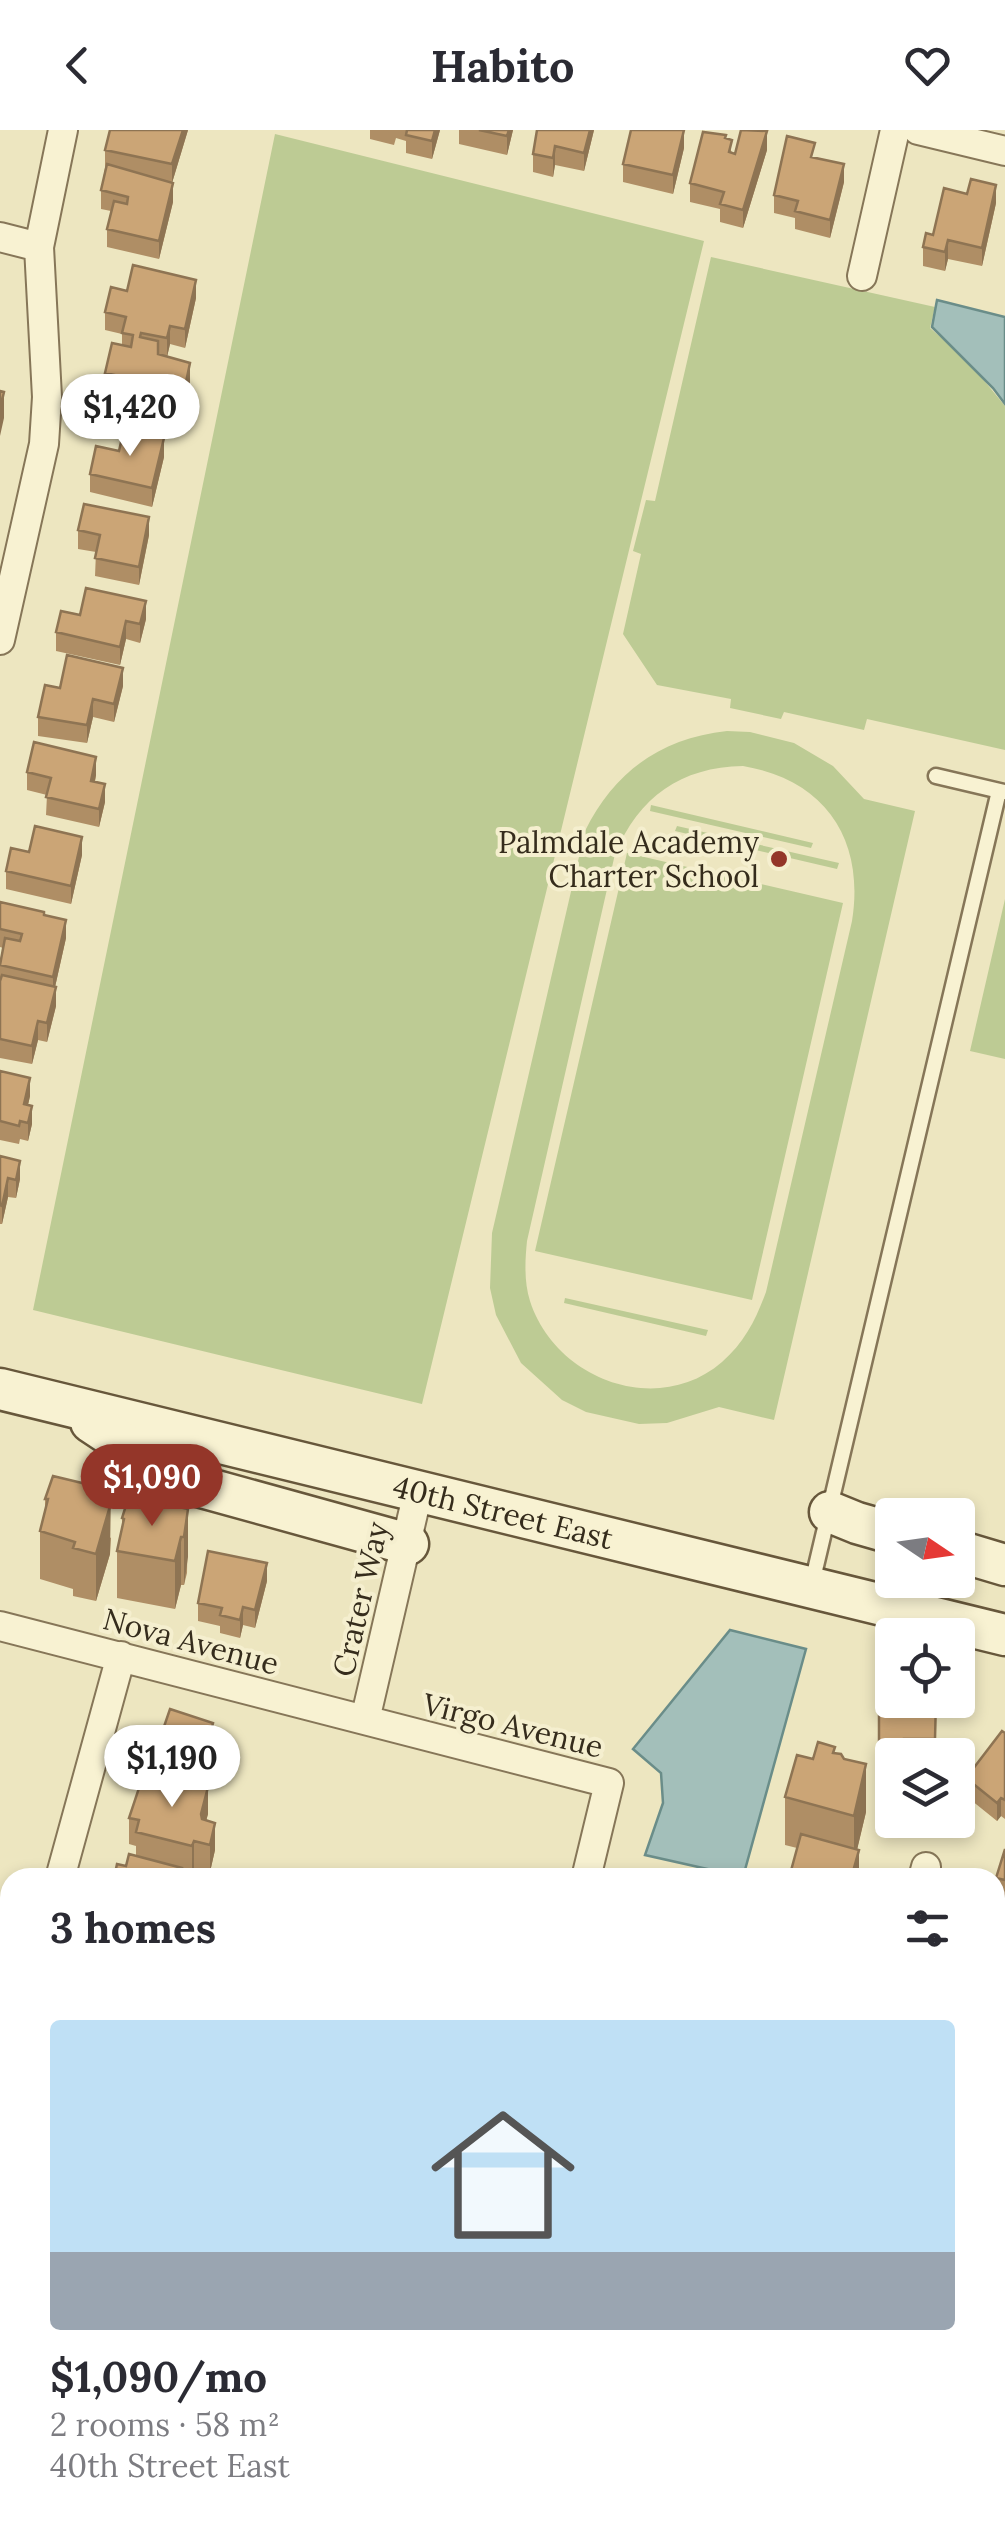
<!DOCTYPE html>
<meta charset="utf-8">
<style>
body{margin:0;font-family:Lora,serif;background:#f7f7f7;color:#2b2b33;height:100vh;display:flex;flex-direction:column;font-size:38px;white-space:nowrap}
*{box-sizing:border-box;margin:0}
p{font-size:32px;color:#7c7c81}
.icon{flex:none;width:55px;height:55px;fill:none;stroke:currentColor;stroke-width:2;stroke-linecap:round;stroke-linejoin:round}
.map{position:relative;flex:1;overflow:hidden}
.drawer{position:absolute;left:0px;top:1738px;width:1005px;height:672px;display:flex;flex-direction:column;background:#fff;border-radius:30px 30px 0 0;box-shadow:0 5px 15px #0003}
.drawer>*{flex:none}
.needle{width:65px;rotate:103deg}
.fabs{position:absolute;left:875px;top:1368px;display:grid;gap:20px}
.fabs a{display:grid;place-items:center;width:100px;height:100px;border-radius:10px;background:#fff;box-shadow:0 5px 15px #0003;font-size:50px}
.price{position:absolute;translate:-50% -85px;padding:0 22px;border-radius:35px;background:#fff;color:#222;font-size:32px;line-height:65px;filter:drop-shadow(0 2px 5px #0008)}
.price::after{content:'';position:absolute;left:50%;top:60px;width:30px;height:22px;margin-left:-15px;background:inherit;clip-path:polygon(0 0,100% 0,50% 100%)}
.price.selected{background:#943629;color:#fff}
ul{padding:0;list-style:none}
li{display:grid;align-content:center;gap:20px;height:530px;padding:0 50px}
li+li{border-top:2px solid #e1e1e2}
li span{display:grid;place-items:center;height:310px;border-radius:10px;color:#555}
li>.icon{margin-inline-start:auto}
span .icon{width:180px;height:180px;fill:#fffc;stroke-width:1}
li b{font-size:42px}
h2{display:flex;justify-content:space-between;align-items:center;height:120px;padding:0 50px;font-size:42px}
header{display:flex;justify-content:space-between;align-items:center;height:130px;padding:0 50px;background:#fff;font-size:45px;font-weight:700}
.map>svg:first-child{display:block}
.green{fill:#bdcb94;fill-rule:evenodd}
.water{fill:#a3bfba;stroke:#6a8d89;stroke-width:2.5}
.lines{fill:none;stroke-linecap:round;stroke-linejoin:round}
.service-casing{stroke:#867658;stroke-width:19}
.minor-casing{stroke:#867658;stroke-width:32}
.secondary-casing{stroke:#67573b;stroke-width:45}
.service{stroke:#f8f2d2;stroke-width:14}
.minor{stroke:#f8f2d2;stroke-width:28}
.secondary{stroke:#f8f2d2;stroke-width:40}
.wall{fill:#af8e65}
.shaded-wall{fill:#8e7453}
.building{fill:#cba576;stroke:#8e7453;stroke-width:2.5}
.poi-dot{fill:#943629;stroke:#f5efcf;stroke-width:4}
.labels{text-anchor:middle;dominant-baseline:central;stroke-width:8;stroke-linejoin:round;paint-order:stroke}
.poi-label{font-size:30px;fill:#352c1c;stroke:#f5efcf;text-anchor:end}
.street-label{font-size:30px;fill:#352c1c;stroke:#f5efcf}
</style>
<header><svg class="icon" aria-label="back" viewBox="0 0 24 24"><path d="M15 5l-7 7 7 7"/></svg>Habito<svg class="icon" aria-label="heart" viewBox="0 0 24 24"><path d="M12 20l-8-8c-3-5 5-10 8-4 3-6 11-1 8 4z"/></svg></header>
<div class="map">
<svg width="1005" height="2408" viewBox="0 0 1005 2408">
<rect width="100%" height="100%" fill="#ede6c0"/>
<path class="green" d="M275,4l429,107 -282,1163 -389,-94z
M711,127l224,50 -5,21 38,33 37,45v344l-138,-31 -3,11 -80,-18 -3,7 -51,-11 1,-9 -74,-14 -34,-51 18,-80 -8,-3 13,-51 9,1z
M727,601l23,1 44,11 39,23 31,33 51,12 -141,609 -55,-13 -52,16 -28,1 -53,-12 -24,-12 -41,-37 -25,-48 -6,-27 2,-55 93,-402c29,-59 76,-93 142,-100zM743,636c83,14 122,74 109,155l-86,371c-10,27 -21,50 -44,70 -65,56 -167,17 -192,-61 -6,-19 -5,-40 -3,-60l88,-387c24,-57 66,-87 128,-88z
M651,675l162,38 -2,5 -161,-37z
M677,696l162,37 -2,6 -162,-38z
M627,723l216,50 -91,397 -217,-49z
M1005,769v160l-35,-8z
M565,1168l143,32 -2,6 -142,-33z"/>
<path class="water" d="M937,170l68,17v87l-12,-16 -61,-61z
M730,1500l76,19 -63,228 -98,-22 18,-52 -2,-30 -28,-24z"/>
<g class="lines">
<g class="service-casing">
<path id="service" d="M936,646l68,16
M812,1453l187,-792"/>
</g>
<g class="minor-casing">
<path id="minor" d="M918,0l87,21
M0,107l39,10
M862,146l33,-146
M0,510l44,-196 3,-47 -8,-150 24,-117
M0,1496l609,157 -23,95
M365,1590l53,-228
M60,1748l61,-222
M923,1748l3,-11
M0,1842l10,2
M0,1970l10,-37
M995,2117l10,3
M327,2408l1,-8
M937,2408l2,-8"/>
</g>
<g class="secondary-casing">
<g id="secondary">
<path id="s1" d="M0,1259l1005,246"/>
<path d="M91,1292l89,59 228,63"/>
<path d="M830,1382l27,11 35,10"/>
<path d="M958,1421l47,14"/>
</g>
</g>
<use href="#service" class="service"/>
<use href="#minor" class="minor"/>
<use href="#secondary" class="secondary"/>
</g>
<path class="wall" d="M188,0l-16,53 1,19 -14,57 -52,-12v-18l4,-18 -10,-2v-19l4,-22v-18z
M370,0h70l-8,29 -26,-6v-12l-10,-3 -2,7 -24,-6z
M459,0h54l-6,25 -48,-11z
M594,0l-10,41 -29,-6 -2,12 -20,-5v-18z
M726,8l6,15 35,-3 -24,78 -23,-6v-13l-30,-7v-19z
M684,18l-11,46 -50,-12v-18z
M844,52l-14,56 -35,-9v-11l-21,-5v-18z
M996,73l-14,63 -34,-7 -3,12 -22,-5v-19l10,-12z
M127,161l69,7 -11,50 -15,-4 -3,13 23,25 -4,18 -8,-2 -9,40 -54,-12v-19l3,-13 -13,-3v-18l17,-28v-11l-17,-4v-18z
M119,321l45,6 -12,50 -62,-15v-18z
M78,400l71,5 -10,50 -44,-9 1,-24 -18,-3z
M80,485l66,4 -6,24 -14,-4 -6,26 -64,-14v-19z
M123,556l-9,36 -21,-5 -6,26 -49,-7v-19l22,-29z
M27,642l69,3 -1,7 10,20 -6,25 -53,-12 1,-20 -20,-5z
M29,722l53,3 -11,49 -65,-15v-18z
M0,772l44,13 22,23 -11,49 1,19 -9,36 -9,-2 -6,24 -32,-6v-98l3,-12 -3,-1z
M0,941l30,25 -2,9 4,19 -4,17 -8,-2 -1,5 -19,-4z
M0,1026l20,23 -4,19 -8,-1 -6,27h-2z
M45,1369l66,39 -1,16 -14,47 -23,-5v-7l-33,-10v-48l5,-20z
M188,1379l-1,64 -3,12h-3l-6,24 -58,-11v-47l5,-21v-12z
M267,1451l-12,47 -12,-3 -3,13 -20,-5v-7l-22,-5v-18z
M879,1548l57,22 -1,55h-43v44l-13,1z
M1005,1603v86l-4,-3 -4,5 -31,-25v-18z
M213,1612l-11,43 6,29 -2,6 9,30 -5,22 -16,-4 -2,5 -10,-2v7l-56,-12 10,-10v-10l-7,-2v-26l25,-45v-17z
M835,1623l31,59 -9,37 2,29h-70l8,-30 -12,-3v-48l28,-38z
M1005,1719v58l-9,-2v-27z
M995,1787l10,3v82l-10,-2z
M995,1894l10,3v57l-5,17 -5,-1z
M995,2177l10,2v81l-10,-2z
M10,2183v82l-10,-3v-70l2,1z
M0,2269l10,3v68l-10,-2z
M995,2314l10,3v91h-55v-8h45z
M390,2400h111l-3,8h-108z
M559,2400h73l-2,8h-62l-9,-2z
M639,2400h102l-1,8h-87v-5z
M788,2400h107l-1,8h-108z"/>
<path class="shaded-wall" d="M183,0h5l-16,53v-19z
M435,0h5l-8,29v-18z
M509,0h4l-6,25v-19z
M590,0h4l-10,41v-18z
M684,0v18l-11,46v-19z
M767,1v19l-24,78v-18z
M555,16v19l-2,12v-19z
M844,34v18l-14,56v-18z
M173,53v19l-14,57v-18z
M996,55v18l-14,63v-18z
M948,110v19l-3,12v-19z
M196,150v18l-11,50v-19z
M170,196v18l-3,13v-19z
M190,233v19l-4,18v-18z
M178,254v18l-9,36v-18z
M4,262v26l-4,18v-27z
M164,308v19l-12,50v-19z
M149,387v18l-10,50v-18z
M146,471v18l-6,24v-19z
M126,491v18l-6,26v-18z
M123,538v18l-9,36v-18z
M93,569v18l-6,26v-18z
M96,627v18l-5,24v-18z
M105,654v18l-6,25v-18z
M82,707v18l-11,49v-18z
M66,790v18l-13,58v-19z
M56,857v19l-9,36v-19z
M38,891v19l-6,24v-18z
M30,948v18l-6,26v-18z
M32,976v18l-4,17v-18z
M20,1031v18l-4,19v-18z
M8,1048v19l-6,27v-18z
M111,1360l-1,64 -14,47v-47z
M188,1379v48l-4,28v-48z
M181,1407v48l-6,24v-48z
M267,1433v18l-12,47v-18z
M243,1477v18l-3,13v-18z
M213,1593v19l-12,48v-19z
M866,1634v48l-12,51v-47z
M208,1657v27l-7,27v-27z
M1001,1668v18l-4,5v-18z
M215,1693v27l-5,22v-27z
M194,1711v27l-2,5v-27z
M859,1720v28h-7v-3z
M1005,1935v19l-5,17v-18z
M10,2368v18l-6,22h-4v-5z
M488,2400h13l-3,8h-10z
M735,2400h6l-1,8h-5z
M873,2400h5v8h-5z"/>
<path class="building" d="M110,0h73l-11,34 -67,-14z
M407,0h28l-3,11 -26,-6z
M479,0h30l-2,6z
M537,0h53l-6,23 -29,-7 -2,12 -20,-4z
M631,0h53l-11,45 -50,-11z
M741,0l26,1 -24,79 -23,-6 4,-12 -34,-9 13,-51 23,3 -1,3 7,2 -3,12 6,2z
M787,6l28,7 -4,14 33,7 -14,56 -35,-9 3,-10 -24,-6z
M107,34l66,19 -14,58 -52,-12 7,-28 13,3 1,-7 -27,-7z
M971,49l25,6 -14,63 -34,-8 -3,12 -22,-5 3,-14 7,2 11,-47 23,6z
M133,135l63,15 -11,49 -15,-3 -3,12 -26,-5 -1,4 18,4v13l32,9 -4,19 -18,-4 -1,3 11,3 -9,36 -54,-13 6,-26 11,2 1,-4 -28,-6 7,-30 19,4 2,-12 -11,-2 4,-16 -21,-5 6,-25 16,4z
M0,261l4,1 -4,17z
M124,299l40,9 -12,50 -62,-14 6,-28 23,5z
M84,374l65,13 -10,50 -44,-9 5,-23 -22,-5z
M86,458l60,13 -6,23 -14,-3 -6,26 -64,-15 5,-21 19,4z
M67,525l56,13 -9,36 -21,-5 -6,26 -49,-8 7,-32 15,3z
M34,612l62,15 -5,24 14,3 -6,25 -53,-12 5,-19 -24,-6z
M35,696l47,11 -11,49 -65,-15 5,-23 18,4z
M0,772l44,10v3l22,5 -13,57 -53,-12 5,-27 15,3 2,-7 -22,-5z
M2,845l54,12 -9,36 -9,-2 -6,25 -32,-7v-58z
M0,941l30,7 -6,26 8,2 -4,17 -8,-2 -1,5 -19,-5z
M0,1026l20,5 -4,19 -8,-2 -6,28 -2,-1z
M53,1346l58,14 -4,16h3l-14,48 -23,-6 2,-6 -35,-11 8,-32h-3z
M129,1366l59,13 -4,28h-3l-6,24 -58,-10 7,-32 -2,-1z
M208,1421l59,12 -12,47 -12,-3 -3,13 -20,-5 2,-7 -24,-5z
M879,1548h13v22h44l-1,39h-31v12l-25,1z
M170,1579l43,14 -12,48 -47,-15z
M1002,1601l3,2v67l-4,-2 -4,5 -31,-25z
M818,1612l17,5 -2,6 8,1 3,5 22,5 -12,52 -69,-19 12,-42 16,4z
M145,1640l63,17 -7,27 1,5 13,4 -5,22 -16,-4 -2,5 -56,-14 3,-12 -10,-2z
M801,1704l58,16 -7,25 -7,-2 -1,5h-55z
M1005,1719v31l-9,-2z
M129,1724l53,14 -2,10h-66l3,-14 9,2z
M995,1787l10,3v64l-10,-3 2,-6 -2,-1z
M995,1894l10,3v38l-5,18 -5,-1z
M995,2177l10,2v63l-10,-2z
M5,2182l5,1v64l-10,-3v-52l2,1z
M0,2269l10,3v50l-10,-2z
M995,2314l10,3v22l-10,-2z
M0,2348l10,4v16l-10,35z
M995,2382l10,2v22l-28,-6h18z
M71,2400h190l-1,5 7,2 -198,1z
M284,2400h23l-2,8h-23z
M788,2400h66l-2,8h-66z
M338,2401l21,5 -1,2h-21z"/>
<circle class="poi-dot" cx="779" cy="729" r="10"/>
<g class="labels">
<g class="poi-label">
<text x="759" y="712">Palmdale Academy<tspan x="759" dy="34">Charter School</tspan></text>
</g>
<g class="street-label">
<text stroke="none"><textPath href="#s1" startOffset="518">40th Street East</textPath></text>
<text transform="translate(360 1469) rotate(-77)">Crater Way</text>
<text transform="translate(191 1511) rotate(15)">Nova Avenue</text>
<text transform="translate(513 1595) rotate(14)">Virgo Avenue</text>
</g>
</g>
</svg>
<div class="fabs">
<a><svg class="needle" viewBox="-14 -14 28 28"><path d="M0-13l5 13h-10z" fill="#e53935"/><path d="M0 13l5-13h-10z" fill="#7c7c81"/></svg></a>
<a><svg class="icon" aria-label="locate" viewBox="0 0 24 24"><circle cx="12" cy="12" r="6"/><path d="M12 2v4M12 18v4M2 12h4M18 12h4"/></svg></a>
<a><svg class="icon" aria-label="layers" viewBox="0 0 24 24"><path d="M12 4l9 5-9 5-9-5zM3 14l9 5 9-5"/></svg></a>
</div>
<b class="price" style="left:130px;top:329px">$1,420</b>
<b class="price selected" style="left:152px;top:1399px">$1,090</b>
<b class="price" style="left:172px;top:1680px">$1,190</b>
<section class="drawer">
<h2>3 homes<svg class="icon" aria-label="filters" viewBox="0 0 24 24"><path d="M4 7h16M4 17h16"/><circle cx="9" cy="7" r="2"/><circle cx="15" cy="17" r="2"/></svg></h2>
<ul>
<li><span style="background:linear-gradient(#bfe0f5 75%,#9aa5b1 0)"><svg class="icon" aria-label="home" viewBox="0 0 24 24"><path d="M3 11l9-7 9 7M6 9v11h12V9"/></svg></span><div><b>$1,090/mo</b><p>2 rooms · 58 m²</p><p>40th Street East</p></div></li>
</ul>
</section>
</div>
